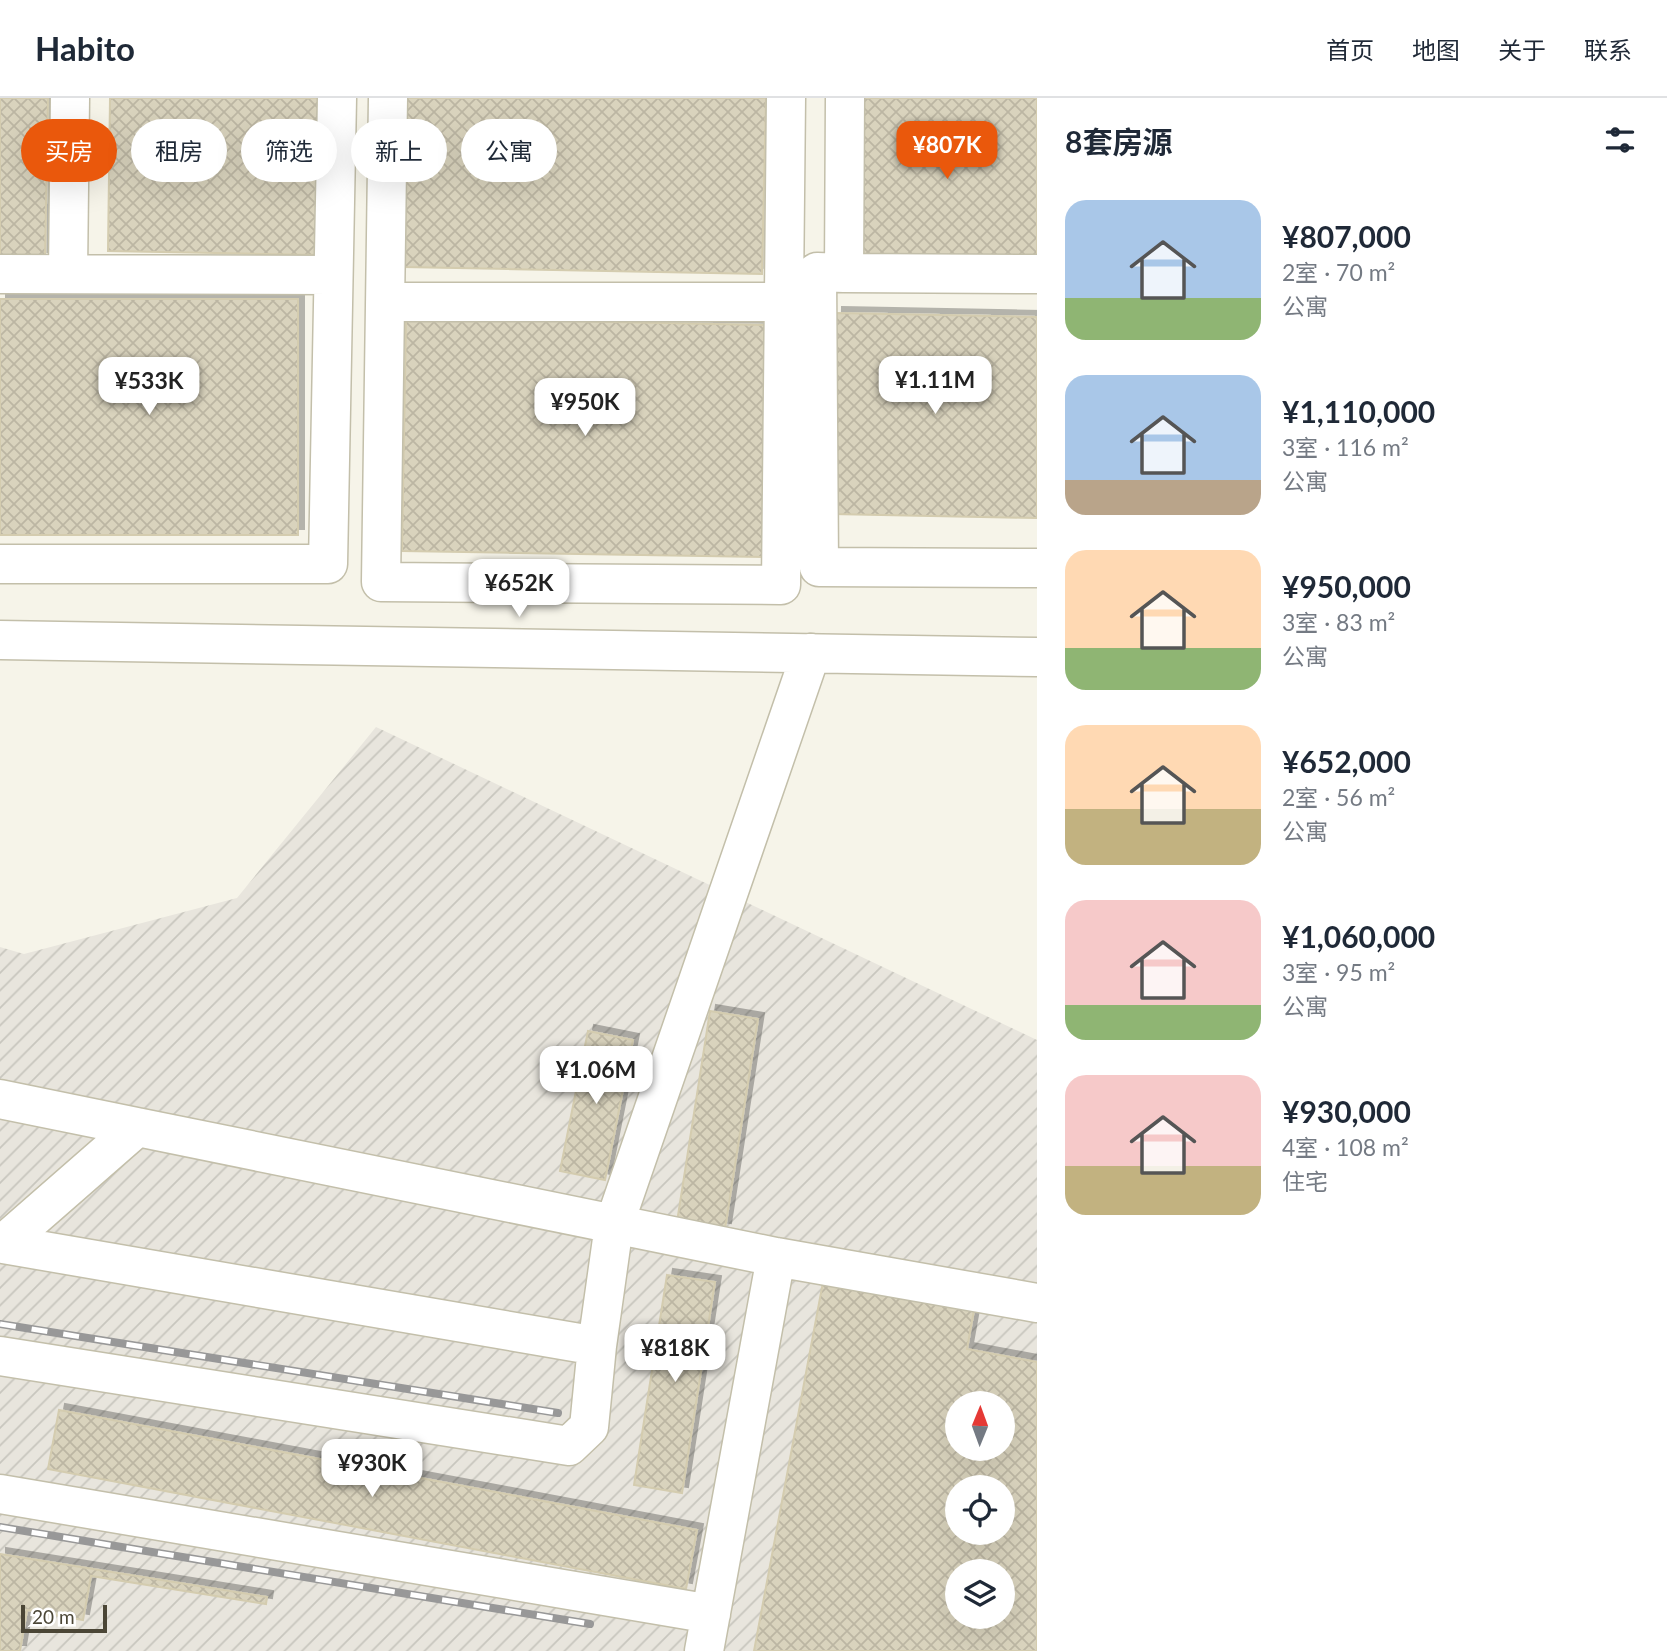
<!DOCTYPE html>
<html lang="zh">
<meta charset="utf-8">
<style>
body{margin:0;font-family:Lato,"Noto Sans SC",sans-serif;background:#f6f6f7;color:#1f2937;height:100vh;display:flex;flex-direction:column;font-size:26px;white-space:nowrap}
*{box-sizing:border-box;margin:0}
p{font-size:23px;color:#747a83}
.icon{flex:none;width:38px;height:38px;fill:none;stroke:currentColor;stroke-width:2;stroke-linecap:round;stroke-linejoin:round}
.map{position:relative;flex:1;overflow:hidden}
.sheet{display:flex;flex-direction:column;background:#fff;width:630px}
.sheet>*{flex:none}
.banner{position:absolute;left:21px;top:21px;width:665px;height:63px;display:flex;gap:14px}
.needle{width:46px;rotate:1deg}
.tools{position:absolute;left:945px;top:1293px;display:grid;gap:14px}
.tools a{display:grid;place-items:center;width:70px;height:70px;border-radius:50%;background:#fff;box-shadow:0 7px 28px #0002;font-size:35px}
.scale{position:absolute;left:21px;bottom:18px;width:86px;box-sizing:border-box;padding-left:7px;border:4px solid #4b4636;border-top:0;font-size:19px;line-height:24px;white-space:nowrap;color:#4b4636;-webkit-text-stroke:5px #fff;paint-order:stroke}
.price{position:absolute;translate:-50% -60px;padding:0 16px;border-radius:14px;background:#fff;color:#222;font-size:23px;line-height:46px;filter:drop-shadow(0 2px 4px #0008)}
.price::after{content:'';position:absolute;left:50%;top:42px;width:21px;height:16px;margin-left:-10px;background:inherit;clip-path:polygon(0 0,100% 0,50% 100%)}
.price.on{background:#ea580c;color:#fff}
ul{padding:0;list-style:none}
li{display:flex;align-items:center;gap:21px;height:175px;padding:0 28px}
li span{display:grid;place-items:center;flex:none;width:196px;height:140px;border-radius:21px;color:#555}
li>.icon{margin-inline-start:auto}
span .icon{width:84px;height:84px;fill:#fffc;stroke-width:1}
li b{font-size:30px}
h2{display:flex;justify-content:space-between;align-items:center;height:84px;padding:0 28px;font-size:30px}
.chip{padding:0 24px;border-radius:32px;background:#fff;box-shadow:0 7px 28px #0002;font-size:24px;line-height:63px}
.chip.on{background:#ea580c;color:#fff}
header{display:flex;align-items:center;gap:42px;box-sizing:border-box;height:98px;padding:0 35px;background:#fff;border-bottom:2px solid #e0e1e3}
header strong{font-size:33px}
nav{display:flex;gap:38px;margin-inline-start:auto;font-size:24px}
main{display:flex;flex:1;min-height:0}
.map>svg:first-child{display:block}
.industrial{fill:url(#industrial-furrows);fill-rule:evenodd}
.building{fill:url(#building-cross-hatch);stroke:#d4ccaf;stroke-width:2;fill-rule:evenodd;filter:url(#shadow)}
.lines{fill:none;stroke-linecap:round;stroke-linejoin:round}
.minor-casing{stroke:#c3bfaa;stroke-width:41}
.minor{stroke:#fff;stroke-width:38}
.rail-casing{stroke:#989898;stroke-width:8}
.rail{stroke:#fff;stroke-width:5;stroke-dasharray:16;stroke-linecap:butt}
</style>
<header>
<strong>Habito</strong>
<nav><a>首页</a><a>地图</a><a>关于</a><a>联系</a></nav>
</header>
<main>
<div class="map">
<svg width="1037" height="1553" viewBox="0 0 1037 1553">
<defs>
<pattern id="industrial-furrows" width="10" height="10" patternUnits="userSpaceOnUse" patternTransform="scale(1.75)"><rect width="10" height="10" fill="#e8e5dd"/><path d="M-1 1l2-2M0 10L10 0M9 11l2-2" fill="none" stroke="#c8c6be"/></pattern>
<pattern id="building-cross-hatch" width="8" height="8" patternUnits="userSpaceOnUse" patternTransform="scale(1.75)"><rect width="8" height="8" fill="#d9d3bd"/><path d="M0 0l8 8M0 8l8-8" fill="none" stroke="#bcb6a3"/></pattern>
<filter id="shadow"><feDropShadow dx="6" dy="-6" stdDeviation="0" flood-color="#0004"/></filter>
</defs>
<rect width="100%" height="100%" fill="#f6f4e9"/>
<path class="industrial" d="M376,629l661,313v611h-1037v-704l24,7 213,-56zM957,1306h46v45h-46zM957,1390h46v45h-46zM957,1474h46v45h-46z"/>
<path class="building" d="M0,0h48l-3,160h-45z
M110,0h212l-3,157 -211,-4z
M407,0h359l-4,176 -359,-7z
M859,0h178v167l-182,-4z
M0,201h298v236h-298z
M836,215l201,4v201l-205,-4z
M406,220l362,7 -4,232 -362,-6z
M710,913l48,8 -33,210 -48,-7z
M588,933l45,9 -28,140 -45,-9z
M667,1177l48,7 -33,211 -48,-8z
M823,1184l151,28 -7,39 70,13v289h-283zM957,1306h46v45h-46zM957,1390h46v45h-46zM957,1474h46v45h-46z
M59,1312l638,120 -11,59 -638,-120z
M0,1456l267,43 -1,7 -175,-28 -8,44 -56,-10 -7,41h-20z"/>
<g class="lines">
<g class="minor-casing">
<path id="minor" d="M388,0l-7,484 400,3 5,-487
M845,0l-1,175 193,1
M844,175l-27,-1 2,295 218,1
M0,176l333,1
M68,176l2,-176
M385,204h399
M0,466h328l9,-466
M0,542l1037,17
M811,555l-197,572 -17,121 -594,-102 134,-117 639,130 261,46
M0,1001l137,28
M0,1258l569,90 20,-19 8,-81
M0,1396l711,120
M704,1553l72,-394"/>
</g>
<use href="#minor" class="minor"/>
<g class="rail-casing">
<path id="rail" d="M0,1226l558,89
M0,1429l590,97"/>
</g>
<use href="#rail" class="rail"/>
</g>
</svg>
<div class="tools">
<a><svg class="needle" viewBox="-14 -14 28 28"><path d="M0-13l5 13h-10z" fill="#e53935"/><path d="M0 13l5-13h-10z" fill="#747a83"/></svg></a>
<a><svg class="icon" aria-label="locate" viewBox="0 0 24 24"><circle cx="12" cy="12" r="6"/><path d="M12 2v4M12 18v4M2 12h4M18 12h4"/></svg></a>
<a><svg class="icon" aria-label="layers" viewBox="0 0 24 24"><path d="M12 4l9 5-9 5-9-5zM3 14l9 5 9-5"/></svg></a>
</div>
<div class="scale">20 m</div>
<b class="price on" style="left:947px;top:83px">¥807K</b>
<b class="price" style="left:935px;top:318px">¥1.11M</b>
<b class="price" style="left:149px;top:319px">¥533K</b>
<b class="price" style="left:585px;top:340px">¥950K</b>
<b class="price" style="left:519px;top:521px">¥652K</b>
<b class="price" style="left:596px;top:1008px">¥1.06M</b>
<b class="price" style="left:675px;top:1286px">¥818K</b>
<b class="price" style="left:372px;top:1401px">¥930K</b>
<div class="banner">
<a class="chip on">买房</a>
<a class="chip">租房</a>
<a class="chip">筛选</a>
<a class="chip">新上</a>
<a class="chip">公寓</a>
</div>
</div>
<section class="sheet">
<h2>8套房源<svg class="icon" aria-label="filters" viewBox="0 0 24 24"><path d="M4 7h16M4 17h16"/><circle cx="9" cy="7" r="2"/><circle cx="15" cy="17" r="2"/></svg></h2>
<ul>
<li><span style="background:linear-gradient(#a9c7e8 70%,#8fb573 0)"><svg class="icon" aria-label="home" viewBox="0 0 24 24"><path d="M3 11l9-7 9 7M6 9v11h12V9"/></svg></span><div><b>¥807,000</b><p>2室 · 70 m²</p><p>公寓</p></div></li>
<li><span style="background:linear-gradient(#a9c7e8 75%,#b9a48a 0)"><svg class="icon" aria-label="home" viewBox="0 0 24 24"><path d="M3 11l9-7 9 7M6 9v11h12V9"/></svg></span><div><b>¥1,110,000</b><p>3室 · 116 m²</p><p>公寓</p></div></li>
<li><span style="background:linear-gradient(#ffd9b3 70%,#8fb573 0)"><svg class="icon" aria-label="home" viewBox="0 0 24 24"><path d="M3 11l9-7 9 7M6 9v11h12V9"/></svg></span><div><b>¥950,000</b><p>3室 · 83 m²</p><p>公寓</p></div></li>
<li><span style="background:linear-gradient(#ffd9b3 60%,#c2b280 0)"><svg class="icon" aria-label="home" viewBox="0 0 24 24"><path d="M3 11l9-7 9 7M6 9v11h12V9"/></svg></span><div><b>¥652,000</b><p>2室 · 56 m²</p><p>公寓</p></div></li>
<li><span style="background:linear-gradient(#f6c9c9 75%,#8fb573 0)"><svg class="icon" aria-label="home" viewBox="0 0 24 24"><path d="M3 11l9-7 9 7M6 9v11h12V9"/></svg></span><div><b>¥1,060,000</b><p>3室 · 95 m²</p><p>公寓</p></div></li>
<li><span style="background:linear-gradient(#f6c9c9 65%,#c2b280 0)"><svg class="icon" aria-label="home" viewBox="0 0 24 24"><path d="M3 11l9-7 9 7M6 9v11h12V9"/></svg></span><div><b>¥930,000</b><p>4室 · 108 m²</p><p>住宅</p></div></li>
</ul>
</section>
</main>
